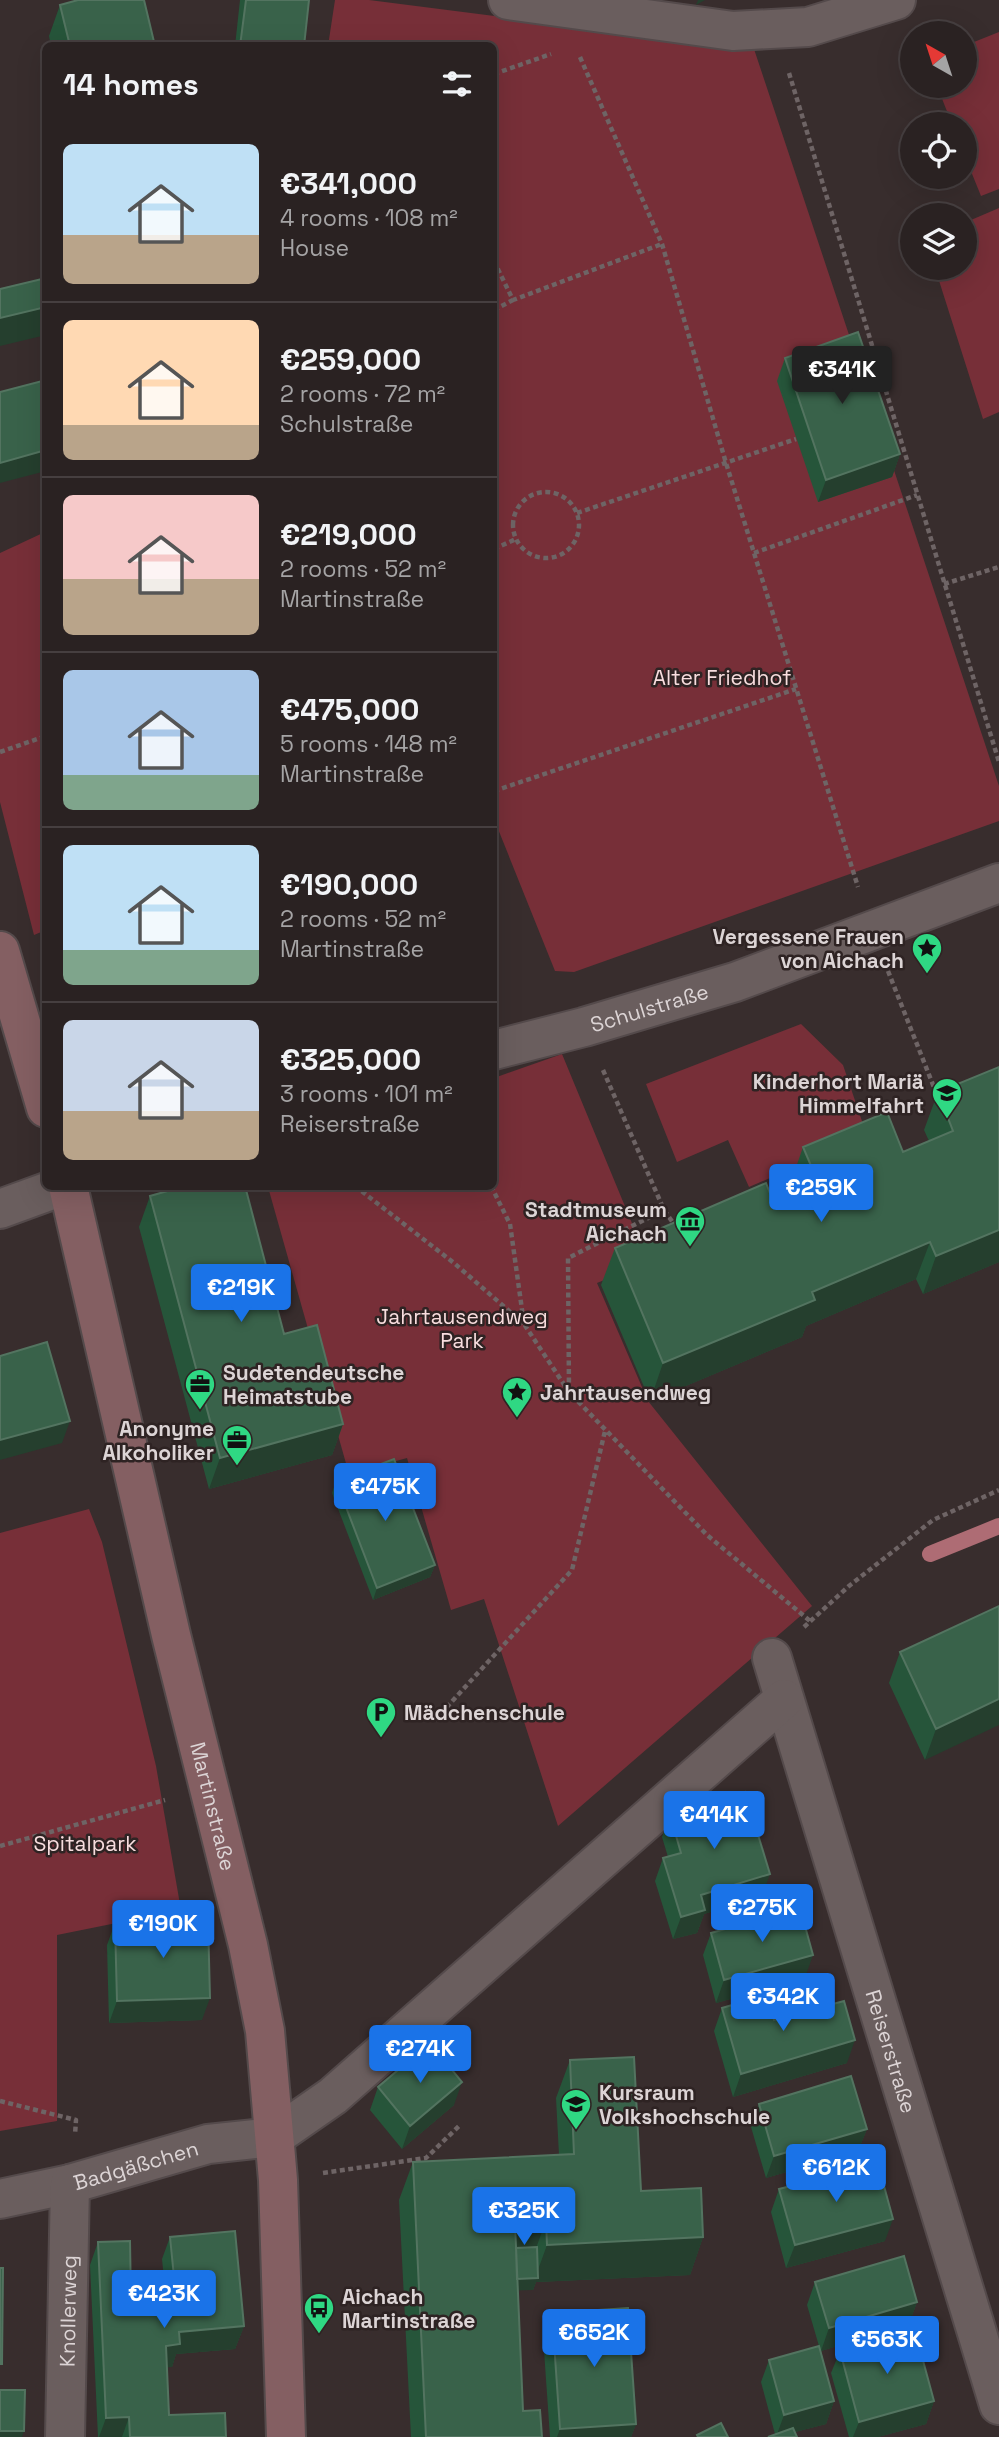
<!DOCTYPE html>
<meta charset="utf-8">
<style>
body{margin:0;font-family:"Space Grotesk",sans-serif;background:#362f2f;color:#f1f3f6;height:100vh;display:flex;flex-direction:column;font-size:26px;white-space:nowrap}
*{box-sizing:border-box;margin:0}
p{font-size:23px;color:#a5a4a5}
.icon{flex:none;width:38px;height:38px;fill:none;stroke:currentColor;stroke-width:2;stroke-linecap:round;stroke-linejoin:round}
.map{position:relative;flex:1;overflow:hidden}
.details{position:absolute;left:42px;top:42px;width:455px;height:1148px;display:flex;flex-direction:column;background:#2a2222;border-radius:10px;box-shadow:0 7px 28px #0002,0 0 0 2px #463f40}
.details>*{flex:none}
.needle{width:46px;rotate:321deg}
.buttons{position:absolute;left:900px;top:21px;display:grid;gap:14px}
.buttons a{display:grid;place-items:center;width:77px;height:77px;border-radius:50%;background:#2a2222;box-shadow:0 7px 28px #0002,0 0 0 2px #463f40;font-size:35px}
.price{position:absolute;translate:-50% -60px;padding:0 16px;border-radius:7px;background:#1a73e8;color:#fff;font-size:23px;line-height:46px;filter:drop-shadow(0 2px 4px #0008)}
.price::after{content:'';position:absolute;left:50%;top:42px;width:21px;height:16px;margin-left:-10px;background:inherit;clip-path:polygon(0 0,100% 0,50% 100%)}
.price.active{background:#222;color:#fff}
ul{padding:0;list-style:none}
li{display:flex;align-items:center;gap:21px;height:175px;padding:0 21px}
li+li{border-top:2px solid #463f40}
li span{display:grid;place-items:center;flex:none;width:196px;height:140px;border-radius:10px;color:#555}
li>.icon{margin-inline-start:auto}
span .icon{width:84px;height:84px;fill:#fffc;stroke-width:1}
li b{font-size:30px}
h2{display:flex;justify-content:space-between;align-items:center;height:84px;padding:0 21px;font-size:30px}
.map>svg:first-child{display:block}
.green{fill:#772f38}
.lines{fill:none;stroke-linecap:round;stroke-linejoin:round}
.stream{stroke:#ae6c74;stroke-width:16}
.street-casing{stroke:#544a4b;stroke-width:42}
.secondary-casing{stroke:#544a4b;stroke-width:42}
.path{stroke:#6e6465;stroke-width:4.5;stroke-dasharray:5 3.5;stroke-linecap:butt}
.street{stroke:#6a5e5e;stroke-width:38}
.secondary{stroke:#845f62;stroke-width:38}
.wall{fill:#26553a}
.shaded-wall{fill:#253f2e}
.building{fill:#39624a;stroke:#537460;stroke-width:2}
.labels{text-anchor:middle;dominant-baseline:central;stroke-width:5;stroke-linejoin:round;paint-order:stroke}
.park-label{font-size:21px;fill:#f8ddde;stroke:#2e2323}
.poi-label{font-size:21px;font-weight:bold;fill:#dcd4d5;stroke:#2e2323;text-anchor:start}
.street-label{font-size:21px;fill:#dcd4d5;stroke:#2e2323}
</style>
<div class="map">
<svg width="999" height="2437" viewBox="0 0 999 2437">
<rect width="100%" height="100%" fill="#382d2d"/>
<path class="green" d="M335,0h34l385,49 245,737v35l-425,151 -19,-1 -61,-152v-773h-166z
M999,32v157l-18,7 -17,-42v-30h-12l-15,-38h27v-40z
M999,208v204l-16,7 -48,-151h29v-45z
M45,532l1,398 -12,5 -34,-133v-249z
M801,1024l42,41 24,71 -118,51 -21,-47 -51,22 -31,-78z
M562,1054l86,208 -51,21 51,118 164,205 -254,220 -74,-227 -33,11 -44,-152 -58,16 -81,-287 226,-1v-108z
M89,1509l13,33 54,224 25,144 -124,25v186l-57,10v-598z"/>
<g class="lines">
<path class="stream" d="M930,1554l69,-28"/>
<g class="street-casing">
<g id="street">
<path d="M508,0l225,31 75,-4 88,-27"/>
<path id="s1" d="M494,1050l90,-23 151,-45 264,-99"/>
<path d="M0,1209l63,-23"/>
<path id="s2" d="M772,1658l227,747"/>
<path id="s3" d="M0,2199l70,-15 138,-40 66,-7 59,-41 451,-397"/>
<path id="s4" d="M65,2437l5,-253"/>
</g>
</g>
<g class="secondary-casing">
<g id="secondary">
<path d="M0,951l46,157"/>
<path id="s5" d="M68,1186l103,449 77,310 17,86 13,149 8,257"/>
</g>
</g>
<path class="path" d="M580,57l82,187 64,219 132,424
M789,73l210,689
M494,74l57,-20
M494,261l19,39 149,-56
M494,310l19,-10
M513 525a33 33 0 1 1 66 0a33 33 0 1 1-66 0Z
M577,513l219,-74
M494,549l22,-10
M754,553l163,-58
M944,584l55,-17
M0,752l46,-16
M494,791l302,-102
M888,971l51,129
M603,1070l61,140 12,17
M355,1186l99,77 70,61
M491,1186l19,38 14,100 45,68 138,143 103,86
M569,1391l-1,-133 96,-48
M804,1627l45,-41 84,-66 66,-30
M435,1720l137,-150 33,-139
M0,1846l165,-46
M720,1930l79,-26
M777,2017l52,-17
M0,2101l76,19 -1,15
M323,2173l103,-15 33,-32"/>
<use href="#street" class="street"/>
<use href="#secondary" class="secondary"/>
</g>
<path class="wall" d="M240,0h69l-5,46h-69z
M60,5l95,41h-104l-2,-10z
M785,358l115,96 -8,23 -74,25 -41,-121z
M999,1067v195l-76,32 -7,-15 -110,47 -4,11 -152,64 -49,-116 14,-37 155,-55 20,-8 13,-38 100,5 26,-11 -5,-11 14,-38z
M150,1196l134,138 59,90 -11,31 -123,34 -70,-262z
M336,1481l99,84 -5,12 -57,23 -41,-107z
M999,1606l-74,154 -36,-77 11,-31z
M670,1815l92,81 -58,18 -7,19 -24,6 -18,-58 8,-23 5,-1 -6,-20z
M115,1923l87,97 -93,3 -2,-78z
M711,1933l94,45 -89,25 -13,-48z
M722,2008l52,12 73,43 -114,34 -19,-66z
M570,2060l71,131 62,46 -13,38 -154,7 -3,8h-15l5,121 19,26h-131l-12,-237 14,-38 146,-7 -3,-57z
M378,2087l76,18 -52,44 -32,-39z
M759,2104l108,25 -9,22 -92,27 -15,-51z
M779,2189l106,52 -99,27 -15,-56z
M170,2237l74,89 -9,23 -59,5 -4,13h-5l2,48 57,22h-128l-8,-172 8,-23 33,59 35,-3 -4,-39z
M815,2282l102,20 -8,22 -88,27 13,50 -8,23 -31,8 -20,2 -14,-52 8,-22 50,-14 -12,-41z
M552,2313l84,111 -5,13h-81l-7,-101z
M840,2351l94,50 -8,23 -48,13h-29l-18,-64z"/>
<path class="shaded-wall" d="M698,0h7l-9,5z
M46,307v28l-46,11v-28z
M46,450v21l-46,12v-20z
M900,454l-8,23 -74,25 8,-22z
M999,1230v32l-76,32 13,-38z
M930,1242l-14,37 -110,47 -4,11 -152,64 13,-38 149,-71z
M70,1421l-8,22 -62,17v-20z
M343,1424l-11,31 -123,34 11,-31z
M435,1565l-5,12 -57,23 4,-12z
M999,1699v26l-74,35 11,-31z
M770,1874l-8,22 -58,18 -7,19 -24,6 8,-22 20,-22z
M813,1955l-8,23 -89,25 8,-23z
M210,1998l-8,22 -93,3 8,-22z
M855,2040l-8,23 -114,34 8,-23z
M462,2082l-8,23 -52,44 8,-23z
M867,2129l-9,22 -92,27 8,-22z
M893,2219l-8,22 -99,27 9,-23z
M546,2221l-14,38 -26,1 9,-37z
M703,2237l-13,38 -154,7 -3,8 -31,1 5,-12 28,-1 12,-33z
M917,2302l-8,22 -88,27 8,-23z
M244,2326l-9,23 -59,5 -4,13 -14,1 8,-22 13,-14z
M834,2401l-8,23 -50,13 8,-22z
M934,2401l-8,23 -48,13h-25l6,-15z
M129,2417l-7,20h-23l7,-19z
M636,2424l-5,13h-74l3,-8z
M0,2431h24l-2,6h-22z"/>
<path class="building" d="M78,0h66l11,46h-85l-10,-41z
M246,0h63l-5,46h-64z
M46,278v29l-46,11v-29z
M858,332l42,122 -74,26 -41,-122z
M46,380v70l-46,13v-71z
M999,1067v163l-63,26 -6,-14 -118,50 3,8 -152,63 -48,-115 151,-65 4,10 45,-18 -12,-28 84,-35 16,40 50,-21 -15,-39z
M185,1186h60l39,148 33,-9 26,99 -123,34 -70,-262z
M47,1342l23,79 -70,19v-84z
M394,1459l41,106 -58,23 -41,-107z
M999,1606v93l-63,30 -36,-77z
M745,1792l25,82 -69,21 4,15 -24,7 -18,-59 18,-5 -11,-38z
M800,1908l13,47 -89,25 -13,-47z
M208,1920l2,78 -93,3 -2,-78z
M767,1995l7,25 70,-19 11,39 -114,34 -19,-66z
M430,2043l32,39 -52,44 -32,-39z
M634,2057l7,134 60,-3 2,49 -156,8 -1,-24 -31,2 8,188 17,-1 2,27h-116l-13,-275 161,-8 -4,-94z
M851,2076l16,53 -93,27 -15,-52z
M878,2164l15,55 -98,26 -16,-56z
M235,2231l9,95 -65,6 1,12 -14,2 3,69 56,-2 1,24h-96l-1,-20 -23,1 -8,-176 32,-1 1,60 45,-4 -6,-60z
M537,2247l1,31 -21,1 -1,-31z
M904,2256l13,46 -88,26 -14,-46z
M0,2268h3l-1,96h-2z
M628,2308l8,116 -76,5 -8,-116z
M915,2331l19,70 -75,21 -19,-71z
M819,2346l15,55 -50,14 -15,-55z
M0,2390h25l-1,41h-24z
M721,2423l7,14h-30l-1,-2z
M793,2428l4,9h-29z"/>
<defs>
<g id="sight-pin" transform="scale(1.575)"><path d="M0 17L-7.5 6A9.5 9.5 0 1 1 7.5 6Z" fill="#2fd883" stroke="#2e2323"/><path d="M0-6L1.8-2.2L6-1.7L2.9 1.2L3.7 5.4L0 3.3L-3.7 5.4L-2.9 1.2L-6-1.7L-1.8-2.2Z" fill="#111"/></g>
<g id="school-pin" transform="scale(1.575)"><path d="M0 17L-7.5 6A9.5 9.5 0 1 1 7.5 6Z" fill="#2fd883" stroke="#2e2323"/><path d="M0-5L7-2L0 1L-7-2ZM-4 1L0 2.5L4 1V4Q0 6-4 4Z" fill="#111"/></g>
<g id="museum-pin" transform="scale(1.575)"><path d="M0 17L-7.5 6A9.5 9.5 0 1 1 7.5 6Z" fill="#2fd883" stroke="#2e2323"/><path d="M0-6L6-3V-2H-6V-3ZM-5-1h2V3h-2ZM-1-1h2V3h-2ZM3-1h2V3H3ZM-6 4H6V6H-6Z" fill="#111"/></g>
<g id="office-pin" transform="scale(1.575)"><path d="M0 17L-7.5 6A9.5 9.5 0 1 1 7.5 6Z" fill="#2fd883" stroke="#2e2323"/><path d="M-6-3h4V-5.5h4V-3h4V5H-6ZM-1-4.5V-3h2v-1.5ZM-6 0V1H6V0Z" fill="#111"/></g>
<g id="parking-pin" transform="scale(1.575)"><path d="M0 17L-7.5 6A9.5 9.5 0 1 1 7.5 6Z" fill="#2fd883" stroke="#2e2323"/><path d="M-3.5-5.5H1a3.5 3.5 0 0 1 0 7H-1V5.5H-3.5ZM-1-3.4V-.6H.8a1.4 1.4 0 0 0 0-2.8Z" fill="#111"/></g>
<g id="university-pin" transform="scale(1.575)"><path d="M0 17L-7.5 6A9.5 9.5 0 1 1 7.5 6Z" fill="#2fd883" stroke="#2e2323"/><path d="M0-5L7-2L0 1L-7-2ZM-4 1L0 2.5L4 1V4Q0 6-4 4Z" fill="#111"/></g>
<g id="bus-pin" transform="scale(1.575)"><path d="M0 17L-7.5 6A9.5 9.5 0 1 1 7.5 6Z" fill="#2fd883" stroke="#2e2323"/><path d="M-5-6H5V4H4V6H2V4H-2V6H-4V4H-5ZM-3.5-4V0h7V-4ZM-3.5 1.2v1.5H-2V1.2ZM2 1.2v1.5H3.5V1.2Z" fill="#111"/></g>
</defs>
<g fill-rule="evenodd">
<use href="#sight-pin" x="927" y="948"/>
<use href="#school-pin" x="947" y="1093"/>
<use href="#museum-pin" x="690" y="1221"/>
<use href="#office-pin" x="200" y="1384"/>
<use href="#sight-pin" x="517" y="1392"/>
<use href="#office-pin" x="237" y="1440"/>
<use href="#parking-pin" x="381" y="1712"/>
<use href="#university-pin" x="576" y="2104"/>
<use href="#bus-pin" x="319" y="2308"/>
</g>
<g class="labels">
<g class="park-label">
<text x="722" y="677">Alter Friedhof</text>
<text x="462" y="1316">Jahrtausendweg<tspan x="462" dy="24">Park</tspan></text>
<text x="85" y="1843">Spitalpark</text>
</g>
<g class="poi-label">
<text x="904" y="936" text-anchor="end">Vergessene Frauen<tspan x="904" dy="24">von Aichach</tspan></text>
<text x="924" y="1081" text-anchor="end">Kinderhort Mariä<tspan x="924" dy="24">Himmelfahrt</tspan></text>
<text x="667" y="1209" text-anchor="end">Stadtmuseum<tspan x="667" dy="24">Aichach</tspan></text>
<text x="223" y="1372">Sudetendeutsche<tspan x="223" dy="24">Heimatstube</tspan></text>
<text x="540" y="1392">Jahrtausendweg</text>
<text x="214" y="1428" text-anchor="end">Anonyme<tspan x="214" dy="24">Alkoholiker</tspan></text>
<text x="404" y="1712">Mädchenschule</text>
<text x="599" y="2092">Kursraum<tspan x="599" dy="24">Volkshochschule</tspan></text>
<text x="342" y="2296">Aichach<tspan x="342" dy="24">Martinstraße</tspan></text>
</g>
<g class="street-label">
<text stroke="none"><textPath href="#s1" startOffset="161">Schulstraße</textPath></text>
<text stroke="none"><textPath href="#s5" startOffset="637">Martinstraße</textPath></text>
<text stroke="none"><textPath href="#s2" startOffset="411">Reiserstraße</textPath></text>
<text stroke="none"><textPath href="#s3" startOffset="140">Badgäßchen</textPath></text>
<text stroke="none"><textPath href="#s4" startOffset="126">Knollerweg</textPath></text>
</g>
</g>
</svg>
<div class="buttons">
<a><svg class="needle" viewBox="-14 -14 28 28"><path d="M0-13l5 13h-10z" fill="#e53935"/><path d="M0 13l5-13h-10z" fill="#a5a4a5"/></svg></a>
<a><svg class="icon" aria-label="locate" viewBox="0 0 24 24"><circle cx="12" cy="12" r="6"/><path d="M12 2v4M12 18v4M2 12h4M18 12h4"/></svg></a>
<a><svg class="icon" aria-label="layers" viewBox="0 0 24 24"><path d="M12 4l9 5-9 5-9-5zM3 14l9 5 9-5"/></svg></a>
</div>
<b class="price active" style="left:842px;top:406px">€341K</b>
<b class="price" style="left:821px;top:1224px">€259K</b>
<b class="price" style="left:241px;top:1324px">€219K</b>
<b class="price" style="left:385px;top:1523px">€475K</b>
<b class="price" style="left:714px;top:1851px">€414K</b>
<b class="price" style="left:762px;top:1944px">€275K</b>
<b class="price" style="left:163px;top:1960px">€190K</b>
<b class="price" style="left:783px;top:2033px">€342K</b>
<b class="price" style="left:420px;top:2085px">€274K</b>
<b class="price" style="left:836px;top:2204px">€612K</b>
<b class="price" style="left:524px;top:2247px">€325K</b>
<b class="price" style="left:164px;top:2330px">€423K</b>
<b class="price" style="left:594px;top:2369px">€652K</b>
<b class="price" style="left:887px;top:2376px">€563K</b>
<section class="details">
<h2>14 homes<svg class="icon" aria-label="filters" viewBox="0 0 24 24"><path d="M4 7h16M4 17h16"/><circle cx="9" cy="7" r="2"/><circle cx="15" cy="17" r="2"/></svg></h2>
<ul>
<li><span style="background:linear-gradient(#bfe0f5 65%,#b9a48a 0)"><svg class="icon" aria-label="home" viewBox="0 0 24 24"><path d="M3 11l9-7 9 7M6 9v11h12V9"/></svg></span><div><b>€341,000</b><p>4 rooms · 108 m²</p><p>House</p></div></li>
<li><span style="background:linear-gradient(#ffd9b3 75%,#b9a48a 0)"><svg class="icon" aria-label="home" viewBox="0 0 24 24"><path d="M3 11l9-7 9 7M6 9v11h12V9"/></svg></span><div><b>€259,000</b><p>2 rooms · 72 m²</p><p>Schulstraße</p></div></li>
<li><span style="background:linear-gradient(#f6c9c9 60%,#b9a48a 0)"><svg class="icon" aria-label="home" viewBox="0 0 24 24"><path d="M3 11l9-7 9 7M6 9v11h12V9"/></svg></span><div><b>€219,000</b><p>2 rooms · 52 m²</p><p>Martinstraße</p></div></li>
<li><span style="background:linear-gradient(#a9c7e8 75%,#7fa58c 0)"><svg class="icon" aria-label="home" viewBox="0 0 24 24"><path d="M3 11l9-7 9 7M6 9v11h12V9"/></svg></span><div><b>€475,000</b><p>5 rooms · 148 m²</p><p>Martinstraße</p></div></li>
<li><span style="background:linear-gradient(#bfe0f5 75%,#7fa58c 0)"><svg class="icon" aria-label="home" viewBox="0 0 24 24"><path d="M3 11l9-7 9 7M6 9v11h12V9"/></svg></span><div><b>€190,000</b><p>2 rooms · 52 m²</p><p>Martinstraße</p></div></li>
<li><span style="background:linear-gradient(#c9d6e8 65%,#b9a48a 0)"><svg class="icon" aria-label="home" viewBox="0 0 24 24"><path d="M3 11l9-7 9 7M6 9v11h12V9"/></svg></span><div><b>€325,000</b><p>3 rooms · 101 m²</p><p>Reiserstraße</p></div></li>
</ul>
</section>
</div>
